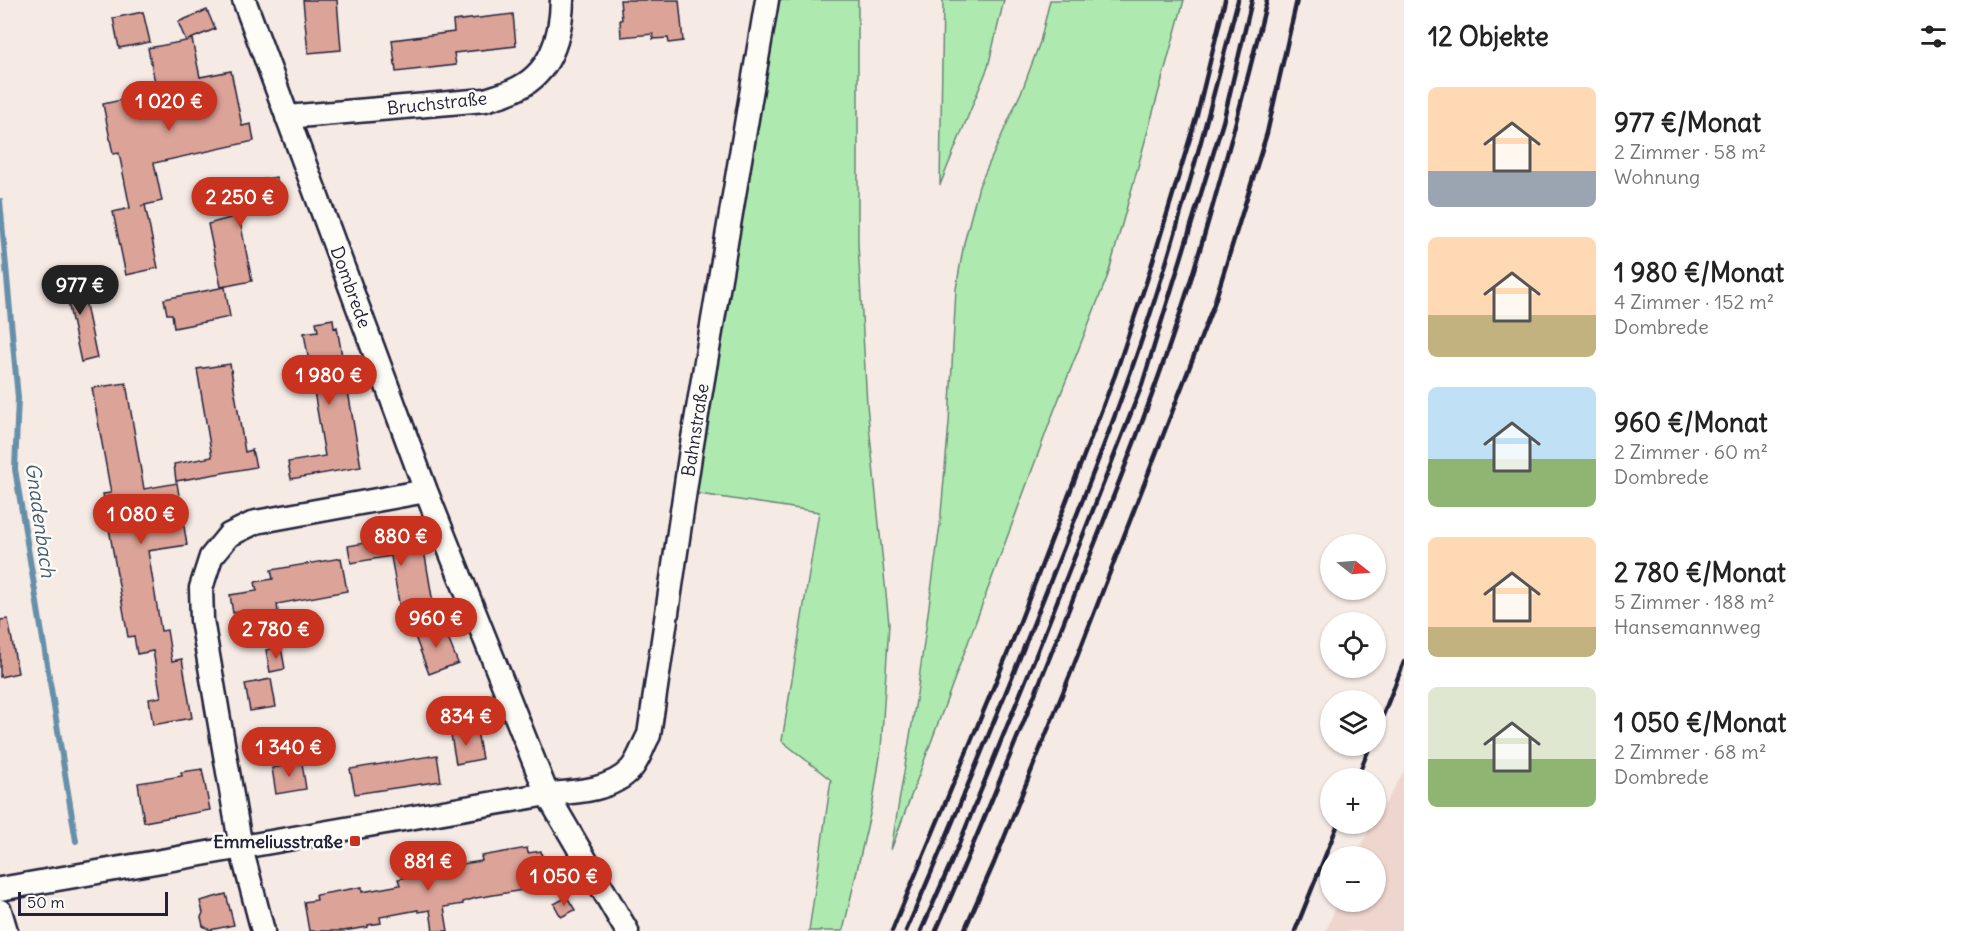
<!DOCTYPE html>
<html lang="de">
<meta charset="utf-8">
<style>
body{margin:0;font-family:Delius,sans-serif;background:#f6f6f6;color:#222;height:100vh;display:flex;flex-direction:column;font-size:22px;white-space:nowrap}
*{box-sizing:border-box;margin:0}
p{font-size:20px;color:#767676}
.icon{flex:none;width:33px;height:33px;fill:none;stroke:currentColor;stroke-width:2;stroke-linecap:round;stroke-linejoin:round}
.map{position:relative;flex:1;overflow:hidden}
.side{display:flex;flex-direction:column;background:#fff;width:570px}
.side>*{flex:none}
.needle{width:39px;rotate:107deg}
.buttons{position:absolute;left:1320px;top:534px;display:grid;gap:12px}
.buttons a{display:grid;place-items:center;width:66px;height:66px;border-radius:50%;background:#fff;box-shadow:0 2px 4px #0004;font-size:30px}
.scale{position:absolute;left:18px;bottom:15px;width:150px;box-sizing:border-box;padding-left:6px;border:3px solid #22223b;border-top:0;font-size:16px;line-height:21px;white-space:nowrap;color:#22223b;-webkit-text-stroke:4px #fdfcf7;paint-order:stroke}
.price{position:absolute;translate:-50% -51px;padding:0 14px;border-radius:21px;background:#c8321e;color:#fff;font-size:20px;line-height:39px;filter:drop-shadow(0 2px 3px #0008)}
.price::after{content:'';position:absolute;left:50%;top:36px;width:18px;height:14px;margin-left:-9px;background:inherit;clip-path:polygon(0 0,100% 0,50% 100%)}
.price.selected{background:#222;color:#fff}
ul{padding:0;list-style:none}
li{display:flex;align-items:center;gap:18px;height:150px;padding:0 24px}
li span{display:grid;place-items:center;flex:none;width:168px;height:120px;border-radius:9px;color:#555}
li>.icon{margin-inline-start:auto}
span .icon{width:72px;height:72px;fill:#fffc;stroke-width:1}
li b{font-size:26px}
h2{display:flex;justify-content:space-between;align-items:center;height:72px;padding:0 24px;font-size:26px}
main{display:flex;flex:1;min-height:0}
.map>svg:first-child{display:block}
.built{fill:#eed5cd}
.green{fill:#aeeab0;stroke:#688676;stroke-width:1.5}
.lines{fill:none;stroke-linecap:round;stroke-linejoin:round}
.stream{stroke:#6690aa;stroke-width:6}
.building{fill:#dca398;stroke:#22223b;stroke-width:1.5}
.street-casing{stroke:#22223b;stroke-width:27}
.street{stroke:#fdfcf7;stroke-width:22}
.rail{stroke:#22223b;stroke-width:4.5}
.poi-dot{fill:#c8321e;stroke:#fdfcf7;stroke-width:2}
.labels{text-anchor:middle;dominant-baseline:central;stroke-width:5;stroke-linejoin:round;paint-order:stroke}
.street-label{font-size:18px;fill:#22223b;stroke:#fdfcf7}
.poi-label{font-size:18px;font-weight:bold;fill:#22223b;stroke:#fdfcf7;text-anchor:end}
.water-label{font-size:20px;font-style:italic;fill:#445972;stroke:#fdfcf7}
</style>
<main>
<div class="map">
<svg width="1404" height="931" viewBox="0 0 1404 931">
<rect width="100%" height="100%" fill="#f6eae4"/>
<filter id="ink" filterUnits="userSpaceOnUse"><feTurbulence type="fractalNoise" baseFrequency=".0167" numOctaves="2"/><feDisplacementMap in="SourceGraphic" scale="12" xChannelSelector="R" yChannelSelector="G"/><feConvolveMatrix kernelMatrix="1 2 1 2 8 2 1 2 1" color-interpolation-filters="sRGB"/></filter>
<g filter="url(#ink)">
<path class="built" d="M1404,771v160h-78l12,-29h38v-46h-20l5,-11 12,-21h3v-4z"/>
<path class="green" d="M768,0h90v244l9,161 22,219 -8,126 -8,51 -30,130h-34l22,-151 -49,-39 37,-229 -126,-19z
M943,0h61l-16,67 -48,118z
M1050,0h134l-76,275 -54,136 -163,439 26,-156 23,-169 9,-102 7,-134 8,-46 15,-57 44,-98 17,-46z"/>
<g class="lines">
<path class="stream" d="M0,201l18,197 -3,71 61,372"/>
</g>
<path class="building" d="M303,0h34l4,50 -33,3z
M620,0h59l4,41 -14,2 -1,-5 -15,1v-5l-32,3 -1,-17h2z
M207,10l8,19 -27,11 4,-1 8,38 31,-6 11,55 9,-2 3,17 -100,22 8,38 -21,5 4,-1 13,63 -32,7 -13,-63 17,-4 -11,-55 -6,1 -10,-50 54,-12 -9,-44 38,-7 -8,-19z
M143,12l7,30 -31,6 -6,-30z
M513,14l3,32 -62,7 2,12 -60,7 -4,-32 62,-8 -1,-11z
M276,177l7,30 -44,9 13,65 -31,6 -13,-63 22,-6 -6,-31z
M79,271l18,87 -16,4 -19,-88z
M225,287l5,30 -56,11 -2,-14h-5l-3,-15z
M333,319l1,9 3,-1 24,140 -70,12 -3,-17 37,-6 -21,-123 14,-2 -2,-9z
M230,364l15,88 7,-2 4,17 -80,14 -2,-17 38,-7 -15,-88z
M126,383l18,106 33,-6 10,62 -39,6 13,80 6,-1 5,31 10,-2 10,59 -39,7 -4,-26 12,-2 -8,-46 -16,3 -3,-18 -6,1 -25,-143 8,-1 -19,-105z
M418,533l3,17h3l9,53 -33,6 -9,-53 -40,7 -3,-17z
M341,558l6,33 -70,13 1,8 -17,4 2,8 -18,3 -3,-16 -9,2 -3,-18 27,-4 -2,-9 18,-3 -2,-9z
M8,619l10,54 -18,4v-57z
M442,623l16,40 -29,11 -15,-40z
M281,647l4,22 -15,3 -4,-22z
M271,679l5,28 -26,4 -5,-27z
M477,731l5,28 -26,5 -5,-29z
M437,755l4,26 -86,13 -5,-25z
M302,763l4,26 -30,5 -4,-26z
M202,769l8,41 -66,12 -6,-39 44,-7 -1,-4z
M527,848l1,5 13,-2 6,35 -71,12 -13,4v2l-19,3 4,24h-15l-3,-21 -12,2v-2l-38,7 1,6 -13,2v2l-25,4h-34l-5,-29 13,-2 -1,-5 46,-8v5l38,-7 -2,-6 14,-3 -1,-4 71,-11 -1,-5z
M226,894l8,31 -24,5 -7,-4 -2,-9 2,-4 -3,-12z
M567,897l8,13 -14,7 -7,-13z"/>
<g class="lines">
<g class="street-casing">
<path id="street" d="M244,0l182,491 121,303 80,137
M287,117l198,-17c9,-3 18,-5 27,-9 39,-16 49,-53 50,-91
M0,889l547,-95c28,-2 64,-3 84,-25 8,-9 12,-24 18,-34l42,-285 76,-450
M0,911l6,20
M263,931l-22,-83 -39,-228 -1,-32 10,-31 18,-22 27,-13 170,-31"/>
</g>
<use href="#street" class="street"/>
<path class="rail" d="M1376,733l28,-71
M1357,778l13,-32
M892,931l119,-286 104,-270 32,-95 50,-165 28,-115
M906,931c52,-119 100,-238 148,-359 38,-95 76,-191 106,-289 29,-94 54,-188 78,-283
M921,931l36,-82 79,-194 106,-270 81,-263 29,-122
M936,931c49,-112 95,-226 140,-340 39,-99 79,-197 111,-299 30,-96 56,-194 80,-292
M964,931l30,-68 78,-193 142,-366 53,-171 30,-133
M1295,931l43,-107"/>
</g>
</g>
<rect class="poi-dot" x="349" y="835" width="12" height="12" rx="3"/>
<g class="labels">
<g class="street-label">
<text transform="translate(437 103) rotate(-6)">Bruchstraße</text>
<text transform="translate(351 287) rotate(70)">Dombrede</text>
<text transform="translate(695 430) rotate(-81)">Bahnstraße</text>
</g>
<g class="poi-label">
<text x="343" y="841">Emmeliusstraße</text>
</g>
<g class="water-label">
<text transform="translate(41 520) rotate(82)">Gnadenbach</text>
</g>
</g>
</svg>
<div class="buttons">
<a><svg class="needle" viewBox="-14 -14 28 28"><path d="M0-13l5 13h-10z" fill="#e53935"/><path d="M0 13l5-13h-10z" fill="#767676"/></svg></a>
<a><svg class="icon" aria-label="locate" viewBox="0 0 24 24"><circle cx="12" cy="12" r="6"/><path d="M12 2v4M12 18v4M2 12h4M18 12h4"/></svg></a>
<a><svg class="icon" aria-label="layers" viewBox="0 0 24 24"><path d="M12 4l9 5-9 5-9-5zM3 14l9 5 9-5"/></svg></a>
<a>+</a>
<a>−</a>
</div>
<div class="scale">50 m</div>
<b class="price" style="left:169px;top:132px">1 020 €</b>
<b class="price" style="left:240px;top:228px">2 250 €</b>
<b class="price selected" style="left:80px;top:316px">977 €</b>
<b class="price" style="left:329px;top:406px">1 980 €</b>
<b class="price" style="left:141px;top:545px">1 080 €</b>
<b class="price" style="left:401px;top:567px">880 €</b>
<b class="price" style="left:436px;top:649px">960 €</b>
<b class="price" style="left:276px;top:660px">2 780 €</b>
<b class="price" style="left:466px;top:747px">834 €</b>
<b class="price" style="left:289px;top:778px">1 340 €</b>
<b class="price" style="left:428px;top:892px">881 €</b>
<b class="price" style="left:564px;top:907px">1 050 €</b>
</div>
<section class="side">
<h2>12 Objekte<svg class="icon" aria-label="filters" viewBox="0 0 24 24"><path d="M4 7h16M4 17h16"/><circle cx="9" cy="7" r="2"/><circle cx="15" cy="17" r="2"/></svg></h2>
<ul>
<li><span style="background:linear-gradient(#ffd9b3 70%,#9aa5b1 0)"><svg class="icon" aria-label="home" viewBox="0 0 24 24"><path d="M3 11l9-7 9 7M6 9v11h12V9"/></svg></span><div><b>977 €/Monat</b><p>2 Zimmer · 58 m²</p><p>Wohnung</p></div></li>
<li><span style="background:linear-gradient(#ffd9b3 65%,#c2b280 0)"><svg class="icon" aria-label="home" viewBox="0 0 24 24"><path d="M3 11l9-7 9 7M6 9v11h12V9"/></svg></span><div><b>1 980 €/Monat</b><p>4 Zimmer · 152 m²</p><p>Dombrede</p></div></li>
<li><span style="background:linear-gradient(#bfe0f5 60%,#8fb573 0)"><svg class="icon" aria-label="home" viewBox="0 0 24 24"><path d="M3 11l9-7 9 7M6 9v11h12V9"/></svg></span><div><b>960 €/Monat</b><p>2 Zimmer · 60 m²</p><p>Dombrede</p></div></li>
<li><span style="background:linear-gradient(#ffd9b3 75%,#c2b280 0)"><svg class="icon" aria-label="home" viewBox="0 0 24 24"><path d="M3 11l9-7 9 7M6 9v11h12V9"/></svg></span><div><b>2 780 €/Monat</b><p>5 Zimmer · 188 m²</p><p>Hansemannweg</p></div></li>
<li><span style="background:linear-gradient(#dfe7d0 60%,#8fb573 0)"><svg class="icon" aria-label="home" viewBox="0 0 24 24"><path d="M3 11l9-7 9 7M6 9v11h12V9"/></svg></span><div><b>1 050 €/Monat</b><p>2 Zimmer · 68 m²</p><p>Dombrede</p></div></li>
</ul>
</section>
</main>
